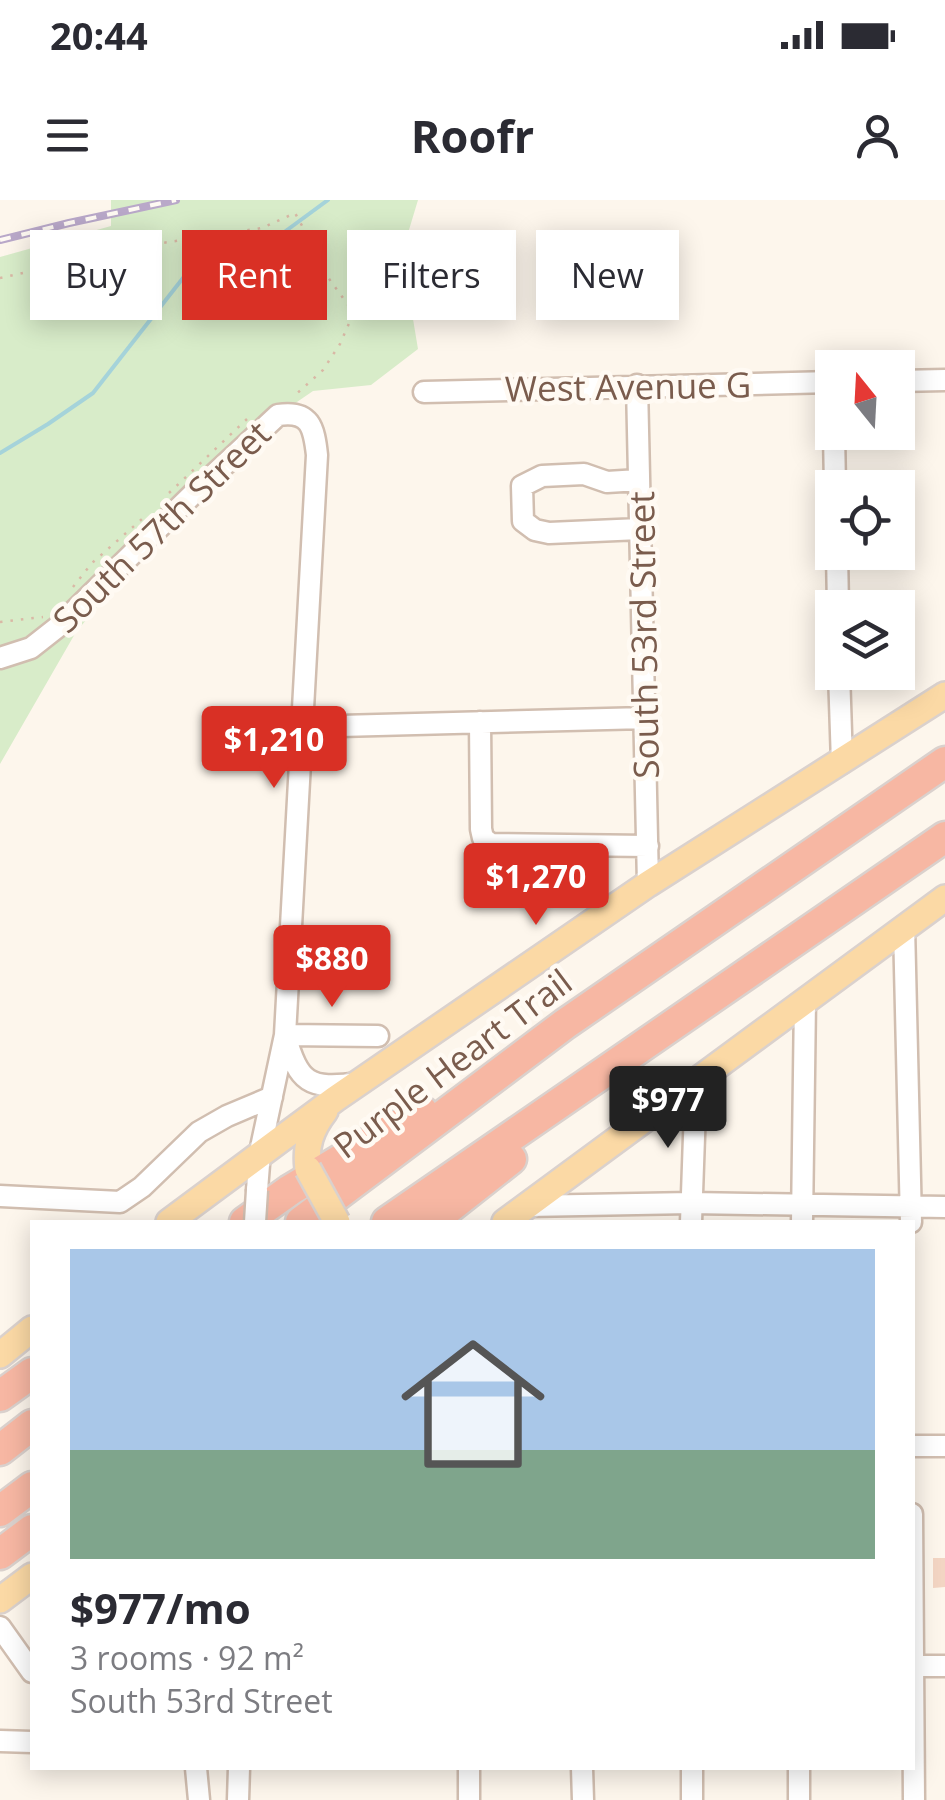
<!DOCTYPE html>
<meta charset="utf-8">
<style>
body{margin:0;font-family:"Open Sans",sans-serif;background:#f2f2f3;color:#2b2b33;height:100vh;display:flex;flex-direction:column;font-size:38px;white-space:nowrap}
*{box-sizing:border-box;margin:0}
p{font-size:32px;color:#7c7c81}
.icon{flex:none;width:55px;height:55px;fill:none;stroke:currentColor;stroke-width:2;stroke-linecap:round;stroke-linejoin:round}
.map{position:relative;flex:1;overflow:hidden}
.details{position:absolute;left:30px;top:1020px;width:885px;height:550px;display:flex;flex-direction:column;background:#fff;border-radius:0px;box-shadow:0 5px 25px #0003}
.details>*{flex:none}
.top-card{position:absolute;left:30px;top:30px;width:885px;height:90px;display:flex;gap:20px}
.needle{width:65px;rotate:342deg}
.fabs{position:absolute;left:815px;top:150px;display:grid;gap:20px}
.fabs a{display:grid;place-items:center;width:100px;height:100px;border-radius:0px;background:#fff;box-shadow:0 5px 25px #0003;font-size:50px}
.price{position:absolute;translate:-50% -85px;padding:0 22px;border-radius:10px;background:#d93025;color:#fff;font-size:32px;line-height:65px;filter:drop-shadow(0 2px 5px #0008)}
.price::after{content:'';position:absolute;left:50%;top:60px;width:30px;height:22px;margin-left:-15px;background:inherit;clip-path:polygon(0 0,100% 0,50% 100%)}
.price.active{background:#222;color:#fff}
ul{padding:0;list-style:none}
li{display:grid;align-content:center;gap:20px;height:530px;padding:0 40px}
li+li{border-top:2px solid #e1e1e2}
li span{display:grid;place-items:center;height:310px;border-radius:0px;color:#555}
li>.icon{margin-inline-start:auto}
span .icon{width:180px;height:180px;fill:#fffc;stroke-width:1}
li b{font-size:42px}
.pill{padding:0 35px;border-radius:0px;background:#fff;box-shadow:0 5px 25px #0003;font-size:35px;line-height:90px}
.pill.active{background:#d93025;color:#fff}
.status{display:flex;justify-content:space-between;align-items:center;height:70px;padding:0 50px;background:#fff;direction:ltr}
.status svg{height:28px;fill:currentColor}
header{display:flex;justify-content:space-between;align-items:center;height:130px;padding:0 40px;background:#fff;font-size:45px;font-weight:700}
.map>svg:first-child{display:block}
.green{fill:#d8ecc9}
.lines{fill:none;stroke-linecap:round;stroke-linejoin:round}
.stream{stroke:#a5d3da;stroke-width:4}
.building{fill:#f3d5c3}
.minor-casing{stroke:#d1beb0;stroke-width:25}
.major-casing{stroke:#dad1cd;stroke-width:30}
.highway-casing{stroke:#dad1cd;stroke-width:35}
.path{stroke:#d9b8a5;stroke-width:2.5;stroke-dasharray:2.5 8;stroke-linecap:butt}
.minor{stroke:#fff;stroke-width:20}
.major{stroke:#fbd9a5;stroke-width:25}
.highway{stroke:#f7b7a3;stroke-width:30}
.rail-casing{stroke:#b9a8c9;stroke-width:8}
.rail{stroke:#fffaf3;stroke-width:4;stroke-dasharray:11;stroke-linecap:butt}
.minor-bridge-casing{stroke:#d1beb0;stroke-width:25;stroke-linecap:butt}
.major-bridge-casing{stroke:#dad1cd;stroke-width:30;stroke-linecap:butt}
.minor-bridge{stroke:#fff;stroke-width:20}
.major-bridge{stroke:#fbd9a5;stroke-width:25}
.labels{text-anchor:middle;dominant-baseline:central;stroke-width:9;stroke-linejoin:round;paint-order:stroke}
.street-label{font-size:35px;fill:#7a5c4d;stroke:#fffaf3}
</style>
<div class="status"><b>20:44</b><svg viewBox="0 0 49 12"><path d="M0 12V9h3v3zM5 12V6h3v6zM10 12V3h3v9zM15 12V0h3v12zM26 1h20v11H26zM47 4h2v5h-2z"/></svg></div>
<header><svg class="icon" aria-label="menu" viewBox="0 0 24 24"><path d="M4 6h16M4 12h16M4 18h16"/></svg>Roofr<svg class="icon" aria-label="person" viewBox="0 0 24 24"><circle cx="12" cy="8" r="4"/><path d="M4 21q1-7 8-7t8 7"/></svg></header>
<div class="map">
<svg width="945" height="1600" viewBox="0 0 945 1600">
<rect width="100%" height="100%" fill="#fdf6ec"/>
<path class="green" d="M111,0h307l-16,53 16,96 -47,36 -58,6 -35,24 -85,79 -117,138 -76,132v-507l111,-31z"/>
<g class="lines">
<path class="stream" d="M0,253l48,-29 45,-31 90,-115 17,-12 79,-23 4,-10 45,-33"/>
</g>
<path class="building" d="M933,1358h12v29l-12,1z"/>
<g class="lines">
<g class="minor-casing">
<path id="minor" d="M898,181l47,-1
M637,185l11,499
M424,192l408,-10v3
M834,232l1,56
M639,280l-32,2 -23,-8 -42,2 -20,10 1,35 12,9 14,3 91,-4
M837,352l1,56
M0,458l31,-10 28,-22 134,-132 85,-79c32,-5 36,12 39,40l-32,580 -25,117 -3,38
M839,472l3,91
M480,522l1,107 2,9 8,6 157,2
M302,527l344,-9
M904,726l7,296
M359,883c-51,7 -60,0 -74,-48l93,1
M0,996l120,6 22,-15 57,-55 28,-16 45,-19
M528,1006l163,-3 254,4
M691,1022l5,-142
M802,1022l3,-222
M912,1246h33
M912,1314l2,286
M0,1427l32,45
M912,1466h33
M0,1541l32,1
M196,1568l3,32
M582,1568l1,32
M238,1600l1,-32
M469,1600v-32
M692,1600v-32
M799,1600v-32"/>
</g>
<g class="major-casing">
<path id="major" d="M308,969c-3,-23 3,-40 17,-58
M169,1022l166,-123 313,-215 297,-189
M505,1022l440,-324
M0,1155l32,-26
M0,1400l32,-24"/>
</g>
<g class="highway-casing">
<path id="highway" d="M245,1022l45,-32 132,-79
M301,1022l264,-198 380,-262
M387,1022l558,-385
M431,1022l80,-63
M0,1196l32,-23
M0,1250l32,-25
M0,1311l32,-24
M0,1354l32,-24"/>
</g>
<path class="path" d="M0,78l149,-33 113,-17 33,-15 16,29 5,19 35,48 -1,12 -10,23 -17,26 -30,27
M169,293l78,-74
M73,387l19,-24 50,-44
M0,422l43,-5"/>
<use href="#minor" class="minor"/>
<use href="#major" class="major"/>
<use href="#highway" class="highway"/>
<g class="rail-casing">
<path id="rail" d="M0,40l69,-17 107,-23"/>
</g>
<use href="#rail" class="rail"/>
<g class="minor-bridge-casing">
<path id="minor-bridge" d="M255,1022l2,-32"/>
</g>
<g class="major-bridge-casing">
<path id="major-bridge" d="M308,969l29,53"/>
</g>
<use href="#minor-bridge" class="minor-bridge"/>
<use href="#major-bridge" class="major-bridge"/>
</g>
<g class="labels">
<g class="street-label">
<text transform="translate(628 186) rotate(-1)">West Avenue G</text>
<text transform="translate(161 326) rotate(-44)">South 57th Street</text>
<text transform="translate(643 435) rotate(-91)">South 53rd Street</text>
<text transform="translate(452 863) rotate(-37)">Purple Heart Trail</text>
</g>
</g>
</svg>
<div class="fabs">
<a><svg class="needle" viewBox="-14 -14 28 28"><path d="M0-13l5 13h-10z" fill="#e53935"/><path d="M0 13l5-13h-10z" fill="#7c7c81"/></svg></a>
<a><svg class="icon" aria-label="locate" viewBox="0 0 24 24"><circle cx="12" cy="12" r="6"/><path d="M12 2v4M12 18v4M2 12h4M18 12h4"/></svg></a>
<a><svg class="icon" aria-label="layers" viewBox="0 0 24 24"><path d="M12 4l9 5-9 5-9-5zM3 14l9 5 9-5"/></svg></a>
</div>
<b class="price" style="left:274px;top:591px">$1,210</b>
<b class="price" style="left:536px;top:728px">$1,270</b>
<b class="price" style="left:332px;top:810px">$880</b>
<b class="price active" style="left:668px;top:951px">$977</b>
<div class="top-card">
<a class="pill">Buy</a>
<a class="pill active">Rent</a>
<a class="pill">Filters</a>
<a class="pill">New</a>
</div>
<section class="details">
<ul>
<li><span style="background:linear-gradient(#a9c7e8 65%,#7fa58c 0)"><svg class="icon" aria-label="home" viewBox="0 0 24 24"><path d="M3 11l9-7 9 7M6 9v11h12V9"/></svg></span><div><b>$977/mo</b><p>3 rooms · 92 m²</p><p>South 53rd Street</p></div></li>
</ul>
</section>
</div>
